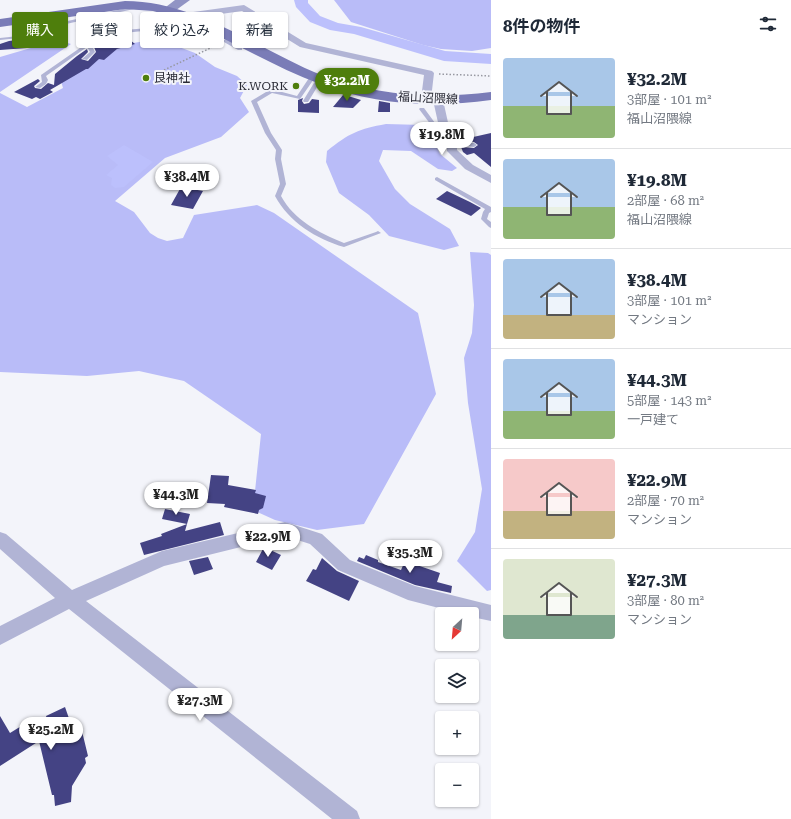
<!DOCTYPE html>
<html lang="ja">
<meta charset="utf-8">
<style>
body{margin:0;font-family:"Roboto Serif","Noto Sans JP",serif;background:#f6f6f7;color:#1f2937;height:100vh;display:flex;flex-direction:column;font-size:15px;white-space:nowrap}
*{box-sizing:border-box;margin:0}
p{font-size:13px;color:#747a83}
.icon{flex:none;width:22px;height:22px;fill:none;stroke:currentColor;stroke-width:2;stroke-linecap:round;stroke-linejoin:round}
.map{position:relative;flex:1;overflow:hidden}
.panel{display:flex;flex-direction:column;background:#fff;width:300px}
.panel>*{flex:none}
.hud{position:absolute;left:12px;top:12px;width:380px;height:36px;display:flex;gap:8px}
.needle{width:26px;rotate:206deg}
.buttons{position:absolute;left:435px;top:607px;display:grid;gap:8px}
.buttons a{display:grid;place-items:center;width:44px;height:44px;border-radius:4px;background:#fff;box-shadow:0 1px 3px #0004;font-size:20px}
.price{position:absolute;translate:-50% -34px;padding:0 9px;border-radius:14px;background:#fff;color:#222;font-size:13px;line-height:26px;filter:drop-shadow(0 1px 2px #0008)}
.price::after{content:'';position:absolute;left:50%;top:24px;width:12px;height:9px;margin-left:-6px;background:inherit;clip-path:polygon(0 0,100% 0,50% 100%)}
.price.active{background:#4e7e0c;color:#fff}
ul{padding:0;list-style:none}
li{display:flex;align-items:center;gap:12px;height:100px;padding:0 12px}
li+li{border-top:1px solid #e0e1e3}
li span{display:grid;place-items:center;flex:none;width:112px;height:80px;border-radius:4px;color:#555}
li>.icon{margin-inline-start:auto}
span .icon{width:48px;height:48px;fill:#fffc;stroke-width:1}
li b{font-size:17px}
h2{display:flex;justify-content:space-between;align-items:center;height:48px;padding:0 12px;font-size:17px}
.pill{padding:0 14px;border-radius:4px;background:#fff;box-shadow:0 1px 3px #0004;font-size:14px;line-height:36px}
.pill.active{background:#4e7e0c;color:#fff}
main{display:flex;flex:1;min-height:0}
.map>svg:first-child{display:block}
.forest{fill:#b9bcf8}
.water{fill:#bcc0fc}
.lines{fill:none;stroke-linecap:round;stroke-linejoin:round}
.river{fill:#bcc0fc;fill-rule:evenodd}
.building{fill:#444384}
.path{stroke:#9798a1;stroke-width:1.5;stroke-dasharray:1.5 2;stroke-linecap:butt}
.lane{fill:#b1b4d5;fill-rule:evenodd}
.street{fill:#b1b4d5;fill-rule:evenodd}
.secondary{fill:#9194c4;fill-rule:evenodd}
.primary{fill:#7a7cb7;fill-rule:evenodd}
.poi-dot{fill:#4e7e0c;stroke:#f3f4fa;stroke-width:1.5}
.labels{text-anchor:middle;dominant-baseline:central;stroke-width:4;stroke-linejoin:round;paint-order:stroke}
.far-poi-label{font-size:12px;fill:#292a35;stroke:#f3f4fa;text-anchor:start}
.far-street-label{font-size:12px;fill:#292a35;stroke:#f3f4fa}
</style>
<main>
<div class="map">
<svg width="491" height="819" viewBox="0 0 491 819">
<rect width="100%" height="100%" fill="#f3f4fa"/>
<path class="forest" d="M334,0h157v48l-19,3 -31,-2 -18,-4 -72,-23z
M158,39l37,14 20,14 22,9 10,9 -7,13 9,14 -28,25 -56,21 -50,43 19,11 16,21 8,5 9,3 16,-3 11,-23 63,-10 17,8 144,100 18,81 -72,130 -47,6 -42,-10 -22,-10 8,-76 -77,-53 -45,-10 -52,5 -87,-4v-279l27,14 36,-19 -2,-7 29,-19 37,-18z
M58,40l13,4 -71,48v-35z
M386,124l37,1 9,12 8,17 17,14 -5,3 -14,-2 -27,-18 -28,-1 -4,11 16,28 15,15 40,25 9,17 -15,4 -55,-14 -20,-21 -30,-22 -13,-31 1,-11c22,-18 32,-22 59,-27z
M470,252l18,1 3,2v335l-4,1 -30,-30 18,-29 7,-43 -14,-86 -4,-45 8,-25 2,-28z"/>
<path class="water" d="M124,145l29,17 -29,25 -9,1 -4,-3 1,-7 -6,-3 12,-10 -11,-9z"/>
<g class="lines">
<path class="river" d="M294,0h14v3l12,13 18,7 23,4 84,24 46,3v10l-47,-3 -90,-27 -24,-4 -20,-8 -14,-15z"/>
</g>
<path class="building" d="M107,20l11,10 -16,4 -5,-12z
M124,35l11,9 -18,5 -13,11 -5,-1 -11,10h-2l-36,21 3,2 -13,7 -4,-2 -4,2 -18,-7 24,-13 2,2 -6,5 1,2 6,1 7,-6 6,2 1,-11 22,-18 10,-7 1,3 -7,7 7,2 8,-9 -2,-5 14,-8z
M32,38l1,7 -6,3 -27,2v-6l9,-3z
M343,95l5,1 13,4 -8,8 -20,-1z
M303,98l-1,3 2,3 5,-1 3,-4 7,1v13l-21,-1v-12z
M379,101l11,2v9h-12z
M491,133v34l-17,-14 -7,2 -4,-3 -2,-5 13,1 4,-3 -4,-3 -14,-2z
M181,187l22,4 -10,18 -22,-4z
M447,191l23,11 11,6 -10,8 -35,-17z
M211,475l18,1 -1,9 28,5 -1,3 11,3 -3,12 -4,2 -1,4 -34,-7 1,-3 -18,-1z
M165,509l25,5 -3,10 -25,-5z
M220,522l4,13 -80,20 -4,-12 22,-7 -1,-2 26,-10 -2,7z
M264,547l17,8 -9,15 -16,-8z
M366,555l12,5v2l23,8 4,-9 35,12 -3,9 15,4 -1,7 -36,-8 -58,-24 2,-4 5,2z
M208,557l5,12 -19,6 -5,-14z
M322,558l15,13 22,10 -10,20 -43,-20 7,-12 3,1z
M65,707l7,20 8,-4 8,33 -3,2 1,5 -14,23 -1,16 -16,4 -1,-11h-2l-13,-54 -39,25v-50l10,17 13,-8 5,10 21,-8 -3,-11z"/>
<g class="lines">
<path class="path" d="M164,70l55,-26
M439,74l52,2"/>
<path class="lane" d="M141,5l2,1v1l-77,17 -37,13 -29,3v-2l28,-3 35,-13z
M199,20h2v2c-13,3 -27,6 -40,8 -24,2 -50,1 -69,16l3,6 -8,8 -5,-1 8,-7 -3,-5 -41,29 2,4 -2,4 -6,4 -5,-1 7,-5 -1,-7 49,-34 12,-5 22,-6 38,-3z
M230,37l4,1 -4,3 12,7v2h-4l-14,-8v-2z
M311,75l5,1 -16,23 -28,-6 -15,9 14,31 11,17 -1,9 5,25 -5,12c13,24 38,37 63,47l32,-11 2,-1 3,2 -37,14c-28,-8 -55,-25 -69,-51l5,-12 -5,-25 1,-9 -11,-17 -14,-32 20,-12 26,7z
M317,78l5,1 -14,23h-4l-1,-1z
M420,108h4l11,15 11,3v2l-15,-3 -12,-16z
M452,141l22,2 3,2 -3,2 -24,-3 -1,-1z
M437,177l54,30v5l-2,1 -2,6 4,3v6l-2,-1 -8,-8 2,-7 2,-3 -50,-29v-2z"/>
<path class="street" d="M244,5l62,38 126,28 2,2 -3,26 -5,3 -5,-3 3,-24 -124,-28 -58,-36 -56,8 -4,-3 4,-3z
M438,97l5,3 6,27 8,16v7l16,15 18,10v8l-26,-14 -18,-18v-8l-8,-16 -6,-27z
M285,522l37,12 28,26 65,26 76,19v16l-19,-4v-3h-10l-54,-14 -70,-30 -28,-26 -25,-8 -121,30 -78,35 271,210 3,8h-28l-263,-210 -69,36v-19l55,-28 -55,-49v-17l6,2 66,56 90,-39z"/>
<path class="secondary" d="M175,0h15l-18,13h-8l-2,-3z"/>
<path class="primary" d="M125,1c71,0 133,48 196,74 54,21 114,24 170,17v8c-57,8 -117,5 -171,-16 -48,-18 -91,-45 -138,-65l-29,-8 -28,-2 -125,18v-8z"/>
</g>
<g class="poi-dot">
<circle cx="146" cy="78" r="4"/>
<circle cx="296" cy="86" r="4"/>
</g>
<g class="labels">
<g class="far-poi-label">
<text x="154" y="78">艮神社</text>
<text x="288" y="86" text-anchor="end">K.WORK</text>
</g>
<g class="far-street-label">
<text transform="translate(428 98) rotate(3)">福山沼隈線</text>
</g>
</g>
</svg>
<div class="buttons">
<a><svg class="needle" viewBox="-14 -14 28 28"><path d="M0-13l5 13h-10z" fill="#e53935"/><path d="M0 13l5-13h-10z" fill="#747a83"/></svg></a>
<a><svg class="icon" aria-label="layers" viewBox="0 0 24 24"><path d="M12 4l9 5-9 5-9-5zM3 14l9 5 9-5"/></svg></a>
<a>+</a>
<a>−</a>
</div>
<b class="price active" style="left:347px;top:102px">¥32.2M</b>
<b class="price" style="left:442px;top:156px">¥19.8M</b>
<b class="price" style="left:187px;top:198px">¥38.4M</b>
<b class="price" style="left:176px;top:516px">¥44.3M</b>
<b class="price" style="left:268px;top:558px">¥22.9M</b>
<b class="price" style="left:410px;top:574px">¥35.3M</b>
<b class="price" style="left:200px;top:722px">¥27.3M</b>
<b class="price" style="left:51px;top:751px">¥25.2M</b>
<div class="hud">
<a class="pill active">購入</a>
<a class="pill">賃貸</a>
<a class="pill">絞り込み</a>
<a class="pill">新着</a>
</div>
</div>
<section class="panel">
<h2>8件の物件<svg class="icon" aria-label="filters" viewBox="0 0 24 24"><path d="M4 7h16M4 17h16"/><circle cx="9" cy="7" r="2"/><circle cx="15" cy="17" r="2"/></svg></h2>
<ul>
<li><span style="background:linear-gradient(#a9c7e8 60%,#8fb573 0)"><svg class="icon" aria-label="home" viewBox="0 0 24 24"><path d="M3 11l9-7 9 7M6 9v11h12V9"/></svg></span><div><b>¥32.2M</b><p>3部屋 · 101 m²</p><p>福山沼隈線</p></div></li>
<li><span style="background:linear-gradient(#a9c7e8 60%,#8fb573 0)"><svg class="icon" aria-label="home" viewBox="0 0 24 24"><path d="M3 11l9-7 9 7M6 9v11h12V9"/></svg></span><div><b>¥19.8M</b><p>2部屋 · 68 m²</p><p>福山沼隈線</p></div></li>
<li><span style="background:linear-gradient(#a9c7e8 70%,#c2b280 0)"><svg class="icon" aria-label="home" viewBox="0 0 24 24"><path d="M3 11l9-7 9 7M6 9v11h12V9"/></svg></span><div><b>¥38.4M</b><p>3部屋 · 101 m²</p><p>マンション</p></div></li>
<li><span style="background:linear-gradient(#a9c7e8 65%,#8fb573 0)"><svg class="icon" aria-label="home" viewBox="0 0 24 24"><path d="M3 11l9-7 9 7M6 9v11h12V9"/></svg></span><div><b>¥44.3M</b><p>5部屋 · 143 m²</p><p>一戸建て</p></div></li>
<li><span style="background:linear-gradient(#f6c9c9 65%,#c2b280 0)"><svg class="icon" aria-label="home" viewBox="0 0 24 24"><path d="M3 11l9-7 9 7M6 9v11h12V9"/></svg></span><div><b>¥22.9M</b><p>2部屋 · 70 m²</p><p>マンション</p></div></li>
<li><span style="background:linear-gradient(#dfe7d0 70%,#7fa58c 0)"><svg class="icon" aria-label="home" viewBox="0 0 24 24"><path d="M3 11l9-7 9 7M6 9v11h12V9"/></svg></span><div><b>¥27.3M</b><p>3部屋 · 80 m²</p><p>マンション</p></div></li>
</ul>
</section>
</main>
